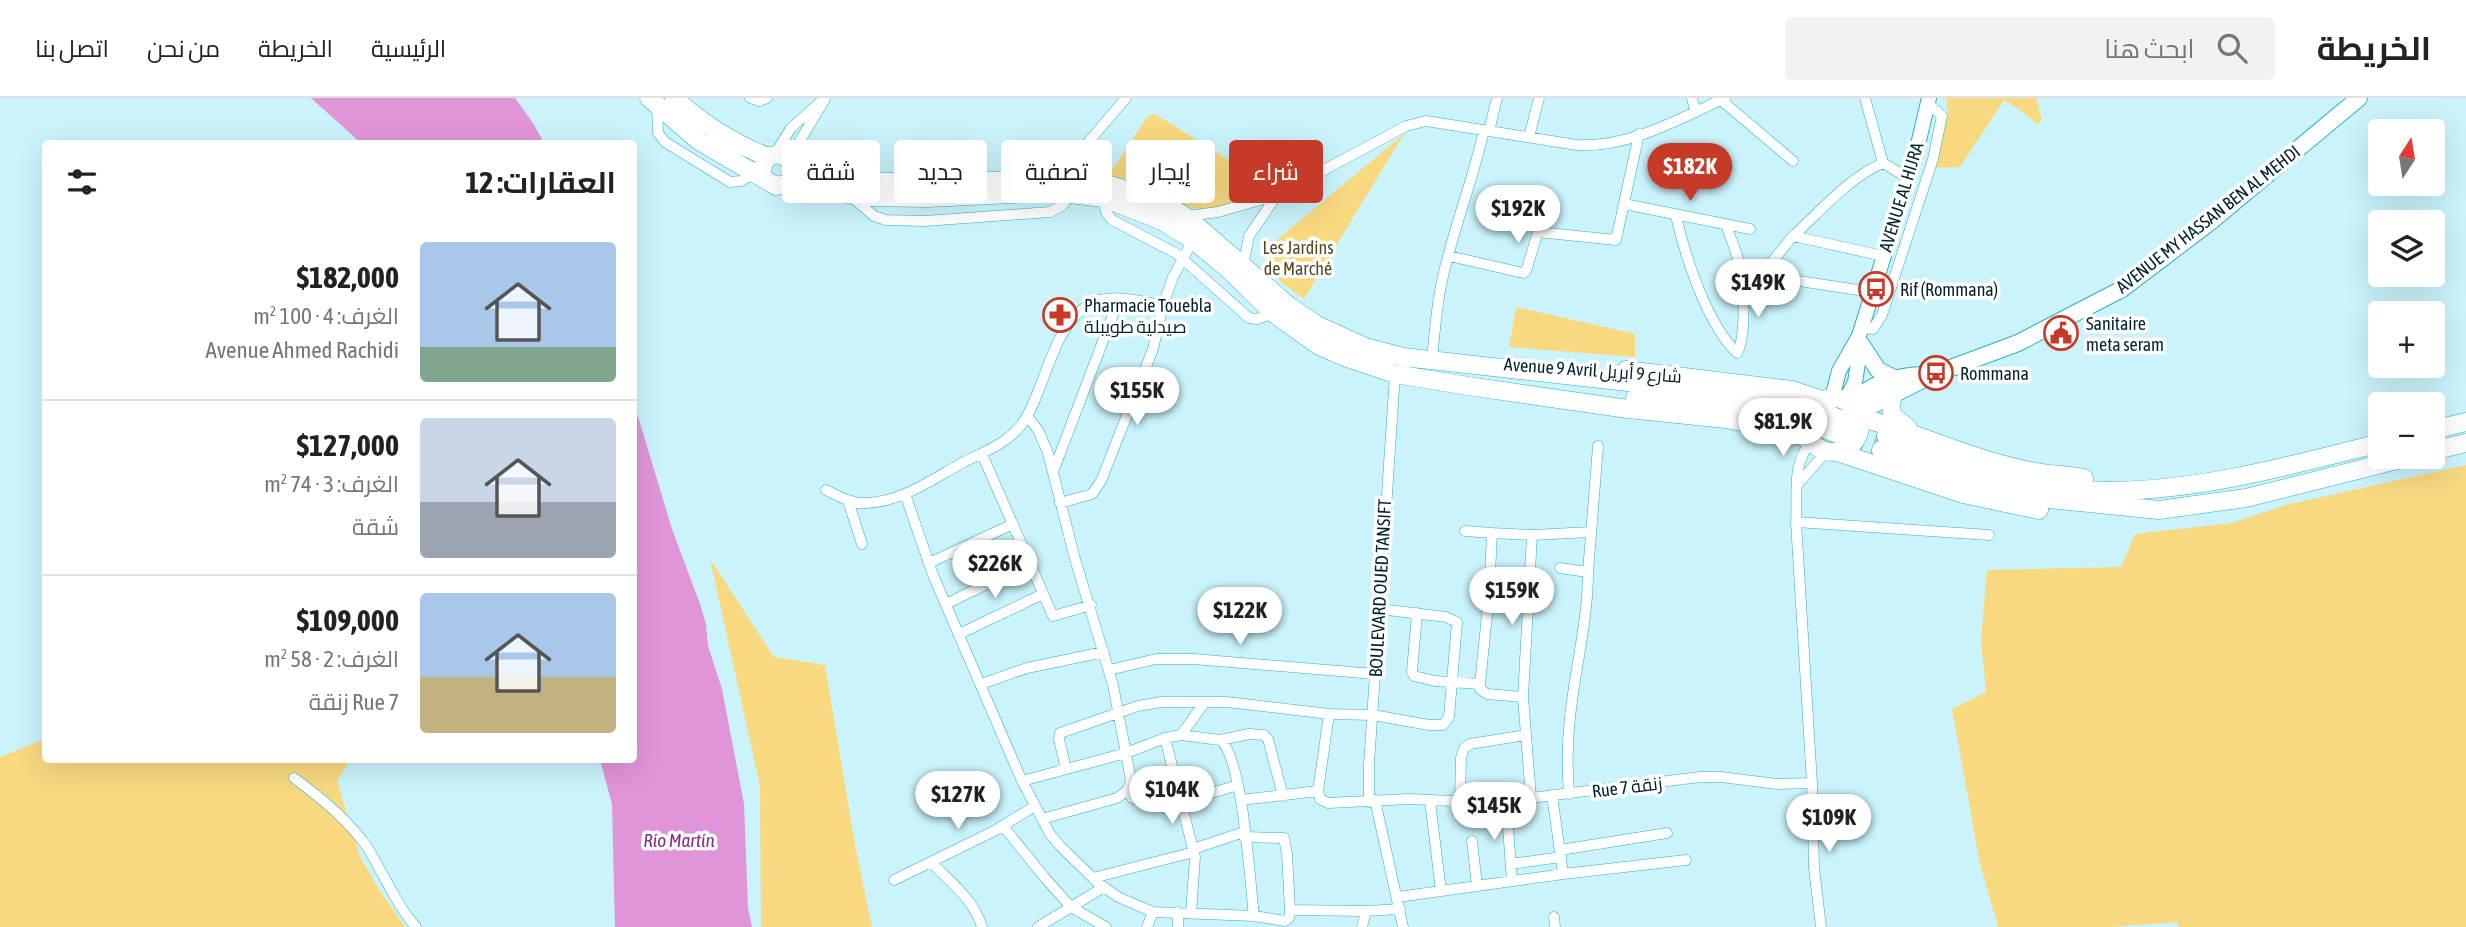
<!DOCTYPE html>
<html lang="ar">
<meta charset="utf-8">
<style>
body{margin:0;font-family:"Asap Condensed",Cairo,sans-serif;background:#f2f2f2;color:#222;direction:rtl;height:100vh;display:flex;flex-direction:column;font-size:26px;white-space:nowrap}
*{box-sizing:border-box;margin:0}
p{font-size:23px;color:#767676}
.icon{flex:none;width:38px;height:38px;fill:none;stroke:currentColor;stroke-width:2;stroke-linecap:round;stroke-linejoin:round}
.map{position:relative;flex:1;overflow:hidden;direction:ltr}
.side{position:absolute;left:42px;top:42px;width:595px;height:623px;display:flex;flex-direction:column;background:#fff;border-radius:7px;box-shadow:0 7px 28px #0002;direction:rtl}
.side>*{flex:none}
.top-card{position:absolute;left:658px;top:42px;width:665px;height:63px;direction:rtl;display:flex;gap:14px}
.needle{width:46px;rotate:12deg}
.controls{position:absolute;left:2368px;top:21px;display:grid;gap:14px}
.controls a{display:grid;place-items:center;width:77px;height:77px;border-radius:7px;background:#fff;box-shadow:0 7px 28px #0002;font-size:35px}
.price{position:absolute;translate:-50% -60px;padding:0 16px;border-radius:24px;background:#fff;color:#222;font-size:23px;line-height:46px;filter:drop-shadow(0 2px 4px #0008)}
.price::after{content:'';position:absolute;left:50%;top:42px;width:21px;height:16px;margin-left:-10px;background:inherit;clip-path:polygon(0 0,100% 0,50% 100%)}
.price.active{background:#c63a28;color:#fff}
ul{padding:0;list-style:none}
li{display:flex;align-items:center;gap:21px;height:175px;padding:0 21px}
li+li{border-top:2px solid #e0e0e0}
li span{display:grid;place-items:center;flex:none;width:196px;height:140px;border-radius:7px;color:#555}
li>.icon{margin-inline-start:auto}
span .icon{width:84px;height:84px;fill:#fffc;stroke-width:1}
li b{font-size:30px}
h2{display:flex;justify-content:space-between;align-items:center;height:84px;padding:0 21px;font-size:30px}
.tag{padding:0 24px;border-radius:7px;background:#fff;box-shadow:0 7px 28px #0002;font-size:24px;line-height:63px}
.tag.active{background:#c63a28;color:#fff}
header{display:flex;align-items:center;gap:42px;box-sizing:border-box;height:98px;padding:0 35px;background:#fff;border-bottom:2px solid #e0e0e0}
header strong{font-size:33px}
nav{display:flex;gap:38px;margin-inline-start:auto;font-size:24px}
.search{width:490px;height:63px;background:#f2f2f2;display:flex;align-items:center;gap:18px;box-sizing:border-box;padding:0 24px;border-radius:7px;color:#767676;font-size:26px}
.map>svg:first-child{display:block}
.green{fill:#f8d980}
.water{fill:#e095d8}
.lines{fill:none;stroke-linecap:round;stroke-linejoin:round}
.highway-tunnel{stroke:#a2c9d1;stroke-width:18;stroke-dasharray:18 9;stroke-linecap:butt}
.street-casing{stroke:#2fafc3;stroke-width:11}
.secondary-casing{stroke:#2fafc3;stroke-width:16}
.primary-casing{stroke:#2fafc3;stroke-width:18}
.highway-casing{stroke:#2fafc3;stroke-width:19}
.street{stroke:#fff;stroke-width:10}
.secondary{stroke:#fff;stroke-width:14}
.primary{stroke:#fff;stroke-width:16}
.highway{stroke:#fff;stroke-width:18}
.labels{text-anchor:middle;dominant-baseline:central;stroke-width:7;stroke-linejoin:round;paint-order:stroke}
.street-label{font-size:18px;fill:#00232a;stroke:#fff}
.park-label{font-size:18px;fill:#584a20;stroke:#fff}
.poi-label{font-size:18px;fill:#00232a;stroke:#fff;text-anchor:start}
.water-label{font-size:19px;font-style:italic;fill:#852e7f;stroke:#fff}
</style>
<header>
<strong>الخريطة</strong>
<div class="search"><svg class="icon" aria-label="search" viewBox="0 0 24 24"><circle cx="10" cy="10" r="6"/><path d="M15 15l6 6"/></svg>ابحث هنا</div>
<nav><a>الرئيسية</a><a>الخريطة</a><a>من نحن</a><a>اتصل بنا</a></nav>
</header>
<div class="map">
<svg width="2466" height="829" viewBox="0 0 2466 829">
<rect width="100%" height="100%" fill="#caf3fb"/>
<path class="green" d="M1946,0h90l6,23 -5,3 -17,-14 -16,-10 -44,67 -30,1 18,-52z
M1155,16l101,63 6,6 -1,8c-58,41 -95,4 -152,-16l38,-58z
M1405,35l-11,17 -90,149 -22,-16 -16,-20 1,-15z
M1516,209l119,27v23l-126,-10z
M2466,367v462h-287l-2,-5 -66,5h-113l-18,-63 -28,-155 34,-17 -5,-51 6,-71 134,-3 14,-33 97,-11 54,-18z
M710,461l64,98 51,8 31,185 16,77h-111l-1,-141z
M45,641l1,21h304l-13,21 24,78 19,32 25,36h-405v-170z"/>
<path class="water" d="M311,0h204l18,25 11,20h-183z
M634,305l38,126 28,75 6,20 2,22 14,43 22,115 4,104 4,19h-137l-3,-123 -12,-44h34z"/>
<g class="lines">
<path class="highway-tunnel" d="M1789,305l32,9
M1784,319l33,9
M1852,325l34,13
M1847,340l34,12"/>
<g class="street-casing">
<path id="street" d="M750,0l9,3 8,-3
M1692,0l3,13
M1865,0l18,65
M1721,2l72,61
M657,8l1,27 7,9 65,40 11,-1 14,-8
M1489,33l8,-33
M1529,39l10,-39
M775,56l16,-26 34,-30
M789,61l36,-60
M1074,82l5,-27 47,-55
M853,100l21,18 12,4 39,1 125,-9 13,-7 7,-12
M1103,100l3,14 6,8 65,34 72,64 8,1 16,-6
M1624,106l126,25
M1187,118l31,-4 59,-17 129,-69 20,-5 151,24c52,3 102,-26 148,-47
M1676,118c9,40 31,108 61,137 9,-15 7,-63 4,-81 -2,-16 -10,-32 -15,-47
M1793,138c28,-25 55,-58 90,-73l25,15
M1449,158l74,17 3,-2 12,-39 78,8 23,-106
M1243,168l6,-30 28,-41
M1741,174l130,20
M1761,177l32,-39 90,20
M1862,230l11,1 9,-14 51,-156 9,-43 -14,-13
M1432,262c2,-23 4,-46 8,-69 10,-55 32,-106 44,-161
M1027,318l11,14 10,23 27,106 38,126 18,95 -3,10 -11,8 -75,21
M1811,344c-20,23 -13,52 -15,80l16,261 2,85 7,59
M982,356l71,162 38,-11
M1053,374l66,-173
M1798,386l28,-32
M826,392c13,6 25,14 40,13 36,-1 68,-25 98,-41 20,-10 44,-19 58,-38 24,-34 29,-98 68,-120 21,-12 51,-2 73,1
M905,396l28,81 89,206 28,53 10,12 38,37 20,14 35,15
M848,403l14,43
M1060,405l32,-9 9,-13 52,-132 10,-44 10,-28 20,-37
M1796,424l193,13
M1465,433l27,2
M929,465l84,-39
M1560,470l28,4c0,49 -13,97 -18,145 -3,26 -3,51 -1,77
M1588,474l10,-126
M946,506l84,-41
M1417,515l-5,59 2,4 21,5 45,3
M959,536l84,-40
M1109,572l47,-11h37l182,15
M981,586l46,-16 77,-16
M1523,599l-36,-3 -7,-5v-5l9,-89 3,-62 40,2
M1165,640l30,119 -4,56
M1220,642l29,-6 15,1 4,4 15,57
M1066,671l-7,-30 1,-6 78,-27 23,-4h66l102,12 44,1 56,10h14l6,-8 8,-95 -11,-5 -67,-8
M294,680c26,19 52,40 71,66 18,27 29,58 51,83
M1022,683l104,-28 39,-15 16,-3 24,-33
M1128,692l4,8 3,1 43,-11
M1318,693l11,-77
M1552,697l11,79
M1531,700l-8,-101 9,-162 59,-3
M1241,702l77,-9 2,8 8,4 81,-4 67,3 30,-1 194,-24h21l56,7 35,-1
M1375,702l28,127
M1430,703l11,90
M1506,703l6,80
M1182,704l56,-17
M1369,704v-38l26,-390
M1460,704l1,-44 3,-10 6,-4 56,-9
M1003,728l42,52 26,29 35,20
M1244,739l40,1 3,16 3,56 76,1
M1472,743l5,45
M1193,751l51,-17
M1560,752l107,-17
M931,764c20,21 42,36 51,65
M1511,766l50,-7
M1093,780l101,-26
M894,782l100,-49 41,-25
M1398,799l165,-23 123,-14
M1254,818l31,5 4,-3 1,-8
M1554,819l1,10
M1038,829l66,-40
M1147,829l6,-15 101,4c-4,-32 -11,-160 -34,-176l-39,-5
M1178,829v-15
M1362,829l4,-16 34,-2"/>
</g>
<g class="secondary-casing">
<path id="secondary" d="M1832,300l7,-27 20,-35 57,-183 13,-55
M1845,303l10,-19 6,-38"/>
</g>
<g class="primary-casing">
<path id="primary" d="M1861,246l17,26 18,9
M1849,306c20,-19 46,-28 74,-29
M1857,315l75,-38 86,-32 104,-54 87,-66 150,-125"/>
</g>
<g class="highway-casing">
<path id="highway" d="M649,0l50,43 77,45 10,-2 80,13 61,1 127,-6 49,6 57,22 33,20 35,29 45,44 46,33 28,12 48,16 73,12 160,23 98,10 58,11 24,9
M674,0c28,25 59,46 95,59
M763,80c-3,-14 3,-23 17,-24l24,16 44,10 44,2 182,-2 33,4 32,10 27,10 23,15 100,87 28,19 48,22 38,10 332,37 54,9
M1626,272l166,20 30,10
M1893,296l-2,10 1,11 16,13
M1806 327a27 27 0 1 1 54 0a27 27 0 1 1-54 0Z
M1635,300l67,6 82,13
M1821,314l31,11
M1859,319c56,15 109,41 166,53 19,4 40,5 59,8
M1817,328l30,12
M2432,332l34,-8
M1886,338c70,31 149,55 226,55 92,-1 180,-26 268,-48
M1881,352l87,32 71,16 120,12 87,-12 163,-41
M2432,353l34,-8
M1837,354l126,42 76,16"/>
</g>
<use href="#street" class="street"/>
<use href="#secondary" class="secondary"/>
<use href="#primary" class="primary"/>
<use href="#highway" class="highway"/>
</g>
<defs>
<g id="bus-ring" transform="scale(1.75)"><circle r="9.5" fill="#fff" stroke="#c63a28" stroke-width="1.5"/><path d="M-5-6H5V4H4V6H2V4H-2V6H-4V4H-5ZM-3.5-4V0h7V-4ZM-3.5 1.2v1.5H-2V1.2ZM2 1.2v1.5H3.5V1.2Z" fill="#c63a28"/></g>
<g id="pharmacy-ring" transform="scale(1.75)"><circle r="9.5" fill="#fff" stroke="#c63a28" stroke-width="1.5"/><path d="M-2-6h4v4h4v4h-4v4h-4v-4h-4v-4h4Z" fill="#c63a28"/></g>
<g id="civic-ring" transform="scale(1.75)"><circle r="9.5" fill="#fff" stroke="#c63a28" stroke-width="1.5"/><path d="M-.6-6.5H3V-4.5H.6V-3L4-1V1h2V6H-6V1h2V-1L-.6-3ZM-1.2 2.5V6h2.4V2.5Z" fill="#c63a28"/></g>
</defs>
<g fill-rule="evenodd">
<use href="#bus-ring" x="1876" y="191"/>
<use href="#pharmacy-ring" x="1060" y="217"/>
<use href="#civic-ring" x="2061" y="235"/>
<use href="#bus-ring" x="1936" y="275"/>
</g>
<g class="labels">
<g class="street-label">
<text transform="translate(1901 99) rotate(-73)">AVENUE AL HIJRA</text>
<text transform="translate(2208 121) rotate(-38)">AVENUE MY HASSAN BEN AL MEHDI</text>
<text transform="translate(1593 272) rotate(4)">Avenue 9 Avril شارع 9 أبريل</text>
<text transform="translate(1380 490) rotate(-87)">BOULEVARD OUED TANSIFT</text>
<text transform="translate(1627 689) rotate(-7)">Rue 7 زنقة</text>
</g>
<g class="park-label">
<text x="1298" y="149">Les Jardins<tspan x="1298" dy="21">de Marché</tspan></text>
</g>
<g class="poi-label">
<text x="1900" y="191">Rif (Rommana)</text>
<text x="1084" y="207">Pharmacie Touebla<tspan x="1084" dy="21">صيدلية طويبلة</tspan></text>
<text x="2086" y="225">Sanitaire<tspan x="2086" dy="21">meta seram</tspan></text>
<text x="1960" y="275">Rommana</text>
</g>
<g class="water-label">
<text x="679" y="742">Río Martín</text>
</g>
</g>
</svg>
<div class="controls">
<a><svg class="needle" viewBox="-14 -14 28 28"><path d="M0-13l5 13h-10z" fill="#e53935"/><path d="M0 13l5-13h-10z" fill="#767676"/></svg></a>
<a><svg class="icon" aria-label="layers" viewBox="0 0 24 24"><path d="M12 4l9 5-9 5-9-5zM3 14l9 5 9-5"/></svg></a>
<a>+</a>
<a>−</a>
</div>
<b class="price active" style="left:1690px;top:105px">$182K</b>
<b class="price" style="left:1518px;top:147px">$192K</b>
<b class="price" style="left:1758px;top:221px">$149K</b>
<b class="price" style="left:1137px;top:329px">$155K</b>
<b class="price" style="left:1783px;top:360px">$81.9K</b>
<b class="price" style="left:995px;top:502px">$226K</b>
<b class="price" style="left:1512px;top:529px">$159K</b>
<b class="price" style="left:1240px;top:549px">$122K</b>
<b class="price" style="left:1172px;top:728px">$104K</b>
<b class="price" style="left:958px;top:733px">$127K</b>
<b class="price" style="left:1494px;top:744px">$145K</b>
<b class="price" style="left:1829px;top:756px">$109K</b>
<div class="top-card">
<a class="tag active">شراء</a>
<a class="tag">إيجار</a>
<a class="tag">تصفية</a>
<a class="tag">جديد</a>
<a class="tag">شقة</a>
</div>
<section class="side">
<h2>العقارات: 12<svg class="icon" aria-label="filters" viewBox="0 0 24 24"><path d="M4 7h16M4 17h16"/><circle cx="9" cy="7" r="2"/><circle cx="15" cy="17" r="2"/></svg></h2>
<ul>
<li><span style="background:linear-gradient(#a9c7e8 75%,#7fa58c 0)"><svg class="icon" aria-label="home" viewBox="0 0 24 24"><path d="M3 11l9-7 9 7M6 9v11h12V9"/></svg></span><div><b>$182,000</b><p>الغرف: 4 · 100 m²</p><p>Avenue Ahmed Rachidi</p></div></li>
<li><span style="background:linear-gradient(#c9d6e8 60%,#9aa5b1 0)"><svg class="icon" aria-label="home" viewBox="0 0 24 24"><path d="M3 11l9-7 9 7M6 9v11h12V9"/></svg></span><div><b>$127,000</b><p>الغرف: 3 · 74 m²</p><p>شقة</p></div></li>
<li><span style="background:linear-gradient(#a9c7e8 60%,#c2b280 0)"><svg class="icon" aria-label="home" viewBox="0 0 24 24"><path d="M3 11l9-7 9 7M6 9v11h12V9"/></svg></span><div><b>$109,000</b><p>الغرف: 2 · 58 m²</p><p>Rue 7 زنقة</p></div></li>
</ul>
</section>
</div>
